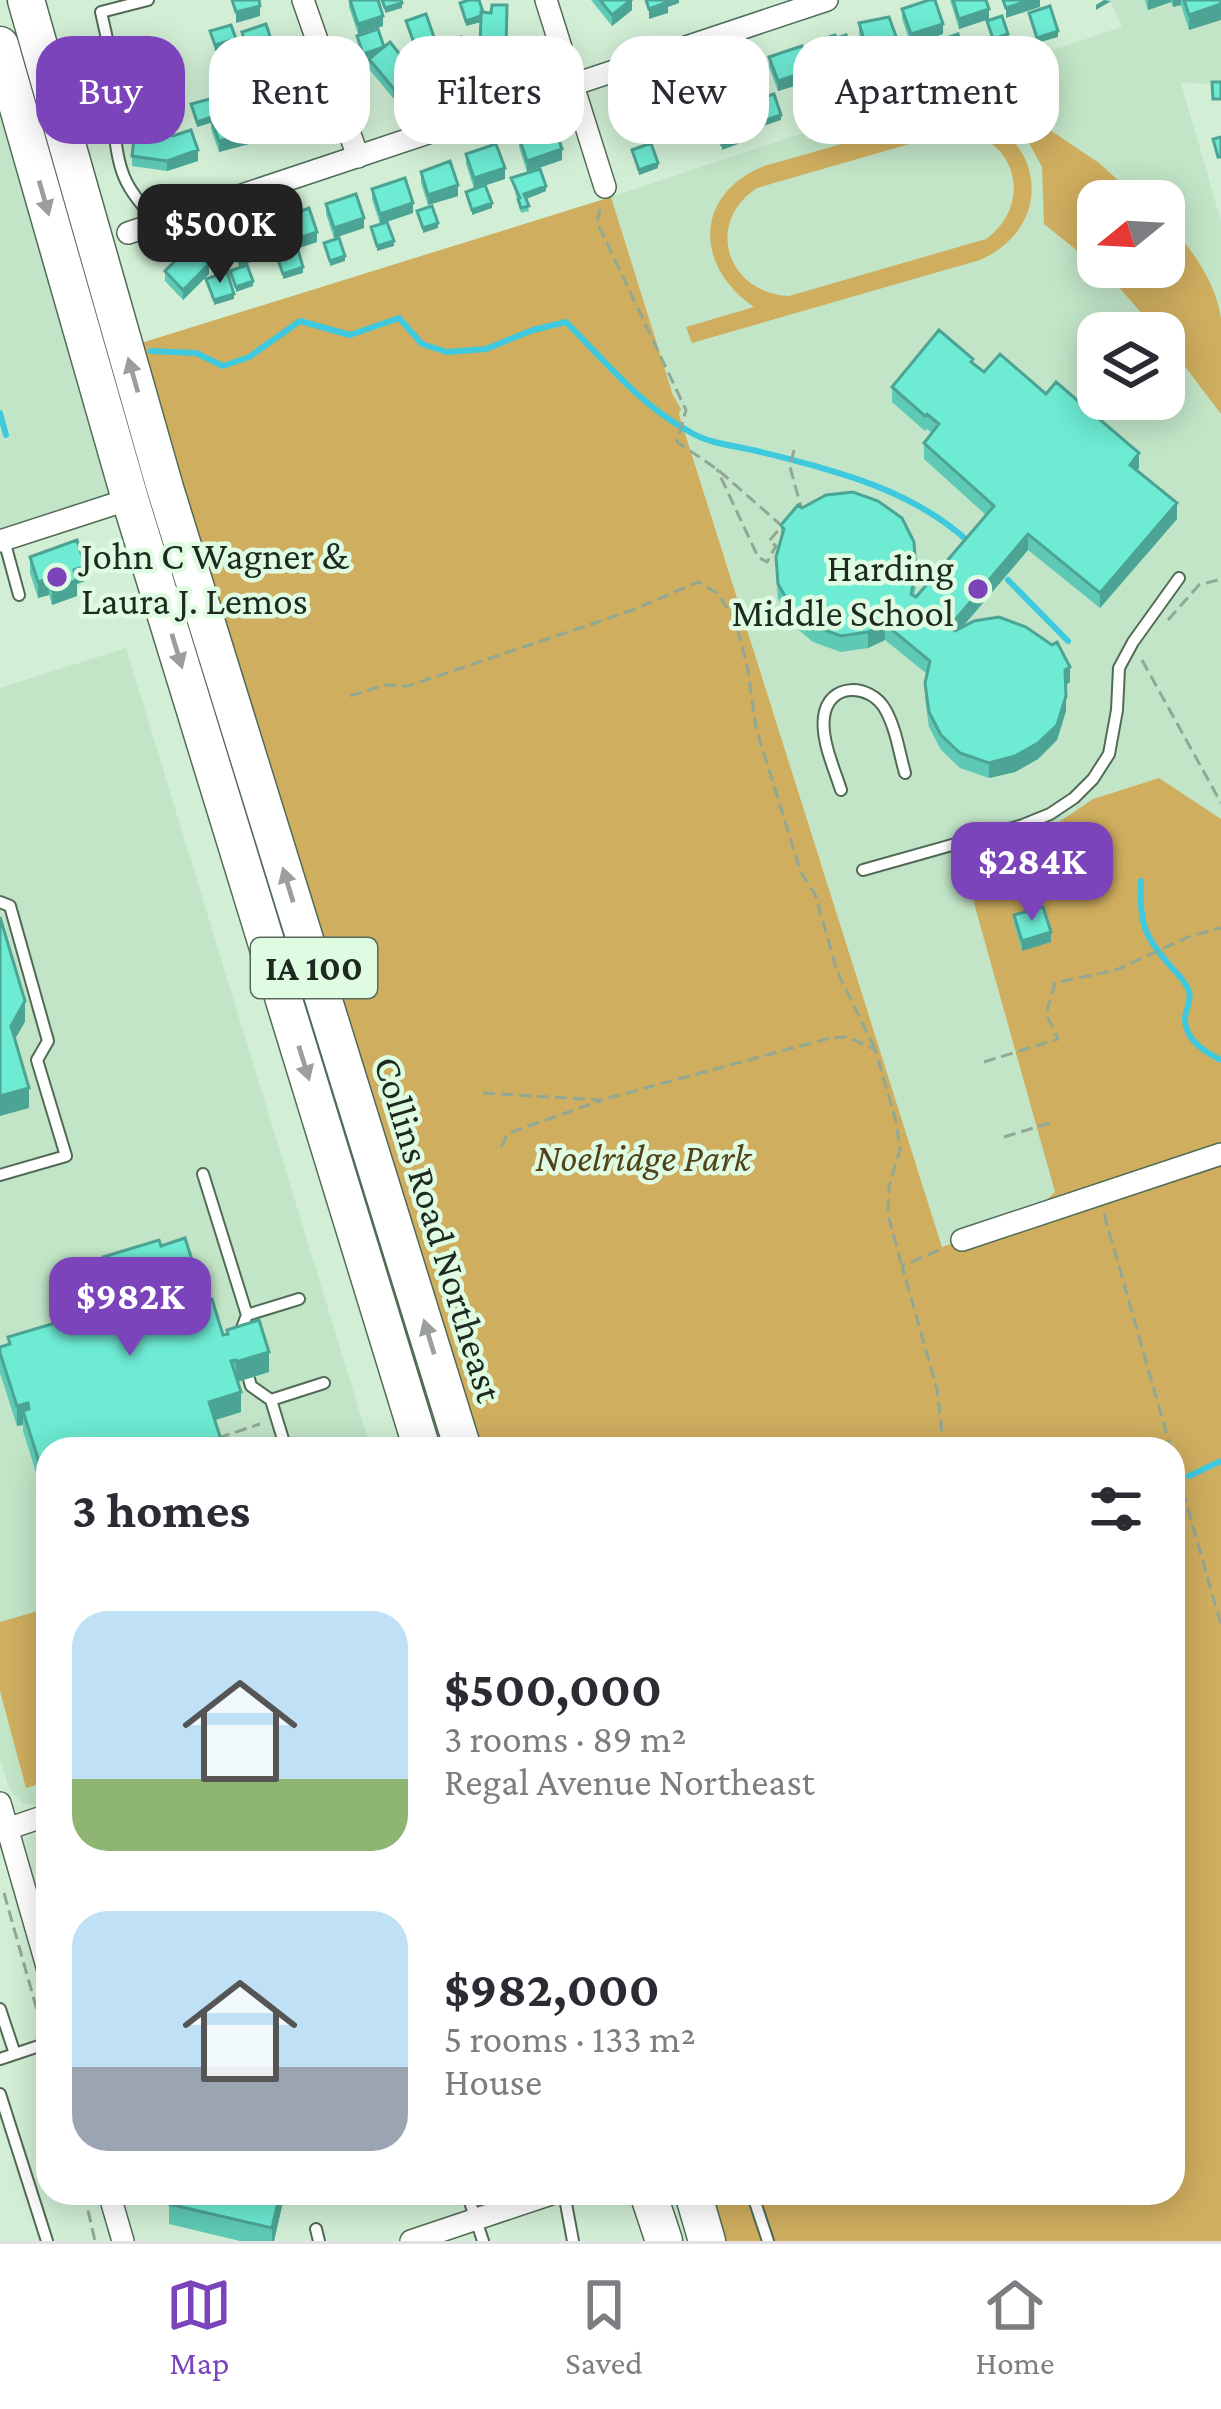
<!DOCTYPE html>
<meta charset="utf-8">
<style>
body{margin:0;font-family:"Crimson Pro",serif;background:#f7f7f7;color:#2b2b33;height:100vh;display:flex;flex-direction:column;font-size:45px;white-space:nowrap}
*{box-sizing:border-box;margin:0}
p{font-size:39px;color:#7c7c81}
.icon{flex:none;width:66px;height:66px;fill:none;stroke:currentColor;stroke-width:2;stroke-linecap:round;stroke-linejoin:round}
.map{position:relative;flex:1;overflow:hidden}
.details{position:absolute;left:36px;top:1437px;width:1149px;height:768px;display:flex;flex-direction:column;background:#fff;border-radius:36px;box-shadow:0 6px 30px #0003}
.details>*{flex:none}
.guide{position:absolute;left:36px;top:36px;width:1149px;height:108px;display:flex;gap:24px}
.needle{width:78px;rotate:252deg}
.controls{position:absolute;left:1077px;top:180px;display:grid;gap:24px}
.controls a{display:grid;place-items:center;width:108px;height:108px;border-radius:24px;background:#fff;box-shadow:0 6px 30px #0003;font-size:60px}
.price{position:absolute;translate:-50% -102px;padding:0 27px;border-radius:24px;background:#7b44bb;color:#fff;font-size:39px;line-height:78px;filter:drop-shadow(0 3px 6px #0008)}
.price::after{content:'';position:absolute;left:50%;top:72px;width:36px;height:27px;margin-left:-18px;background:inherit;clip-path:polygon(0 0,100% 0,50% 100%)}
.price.current{background:#222;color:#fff}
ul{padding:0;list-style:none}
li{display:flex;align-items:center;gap:36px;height:300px;padding:0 36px}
li span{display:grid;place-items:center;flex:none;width:336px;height:240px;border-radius:36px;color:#555}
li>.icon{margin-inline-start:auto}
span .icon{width:144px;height:144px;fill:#fffc;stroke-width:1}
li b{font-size:51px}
h2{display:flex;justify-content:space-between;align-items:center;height:144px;padding:0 36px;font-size:51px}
.pill{padding:0 42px;border-radius:36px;background:#fff;box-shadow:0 6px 30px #0003;font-size:42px;line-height:108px}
.pill.current{background:#7b44bb;color:#fff}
.menu{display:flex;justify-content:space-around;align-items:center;height:168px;border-top:3px solid #e1e1e2;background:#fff;font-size:33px;color:#7c7c81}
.menu a{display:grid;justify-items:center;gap:6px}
.menu .current{color:#7b44bb}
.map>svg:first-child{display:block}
.built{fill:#c2e5c7;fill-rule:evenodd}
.green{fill:#cfae5f;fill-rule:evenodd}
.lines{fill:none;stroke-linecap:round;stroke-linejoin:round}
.stream{stroke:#3fc9de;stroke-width:6}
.lane-casing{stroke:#526b55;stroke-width:14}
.street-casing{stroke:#526b55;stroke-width:24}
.highway-casing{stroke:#526b55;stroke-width:39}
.path{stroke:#91a894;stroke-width:3;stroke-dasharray:12 6;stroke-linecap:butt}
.lane{stroke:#fff;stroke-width:10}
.street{stroke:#fff;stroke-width:21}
.highway{stroke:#fff;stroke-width:36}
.wall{fill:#5ecab5}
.shaded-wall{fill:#4ca494}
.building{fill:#6debd3;stroke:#4ca494;stroke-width:3}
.oneway{fill:#9a9f9b}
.poi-dot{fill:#7b44bb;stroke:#dffce2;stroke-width:4.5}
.labels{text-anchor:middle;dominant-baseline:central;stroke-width:9;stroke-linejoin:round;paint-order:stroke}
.shield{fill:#dffce2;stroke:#58685a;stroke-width:3}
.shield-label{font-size:36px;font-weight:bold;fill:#1e2920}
.poi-label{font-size:39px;fill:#1e2920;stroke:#dffce2;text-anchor:start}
.park-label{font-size:39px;font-style:italic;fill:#51421b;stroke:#dffce2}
.street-label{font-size:39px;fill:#1e2920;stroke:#dffce2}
</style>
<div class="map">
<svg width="1221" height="2241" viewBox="0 0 1221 2241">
<rect width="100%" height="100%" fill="#d2efd5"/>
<path class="built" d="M1110,0h111v84l-40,-1 40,138v598l-62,-41 -66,21 -37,25 -95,34 95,335 -30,26 -84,28 -331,-1050 511,-170zM1098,201h66v66h-66zM1098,333h66v66h-66z
M0,45l130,454 -130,42z
M126,648l245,801h-323v354l-16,2 -10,-2 -13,-14 -9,-32v-1069z"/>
<path class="green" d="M1002,101l9,3 88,59 42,38h-43v66h66v-46c26,23 53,63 57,98 0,30 0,64 0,95l-57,-75v-6h-5l-50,-57 -65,-52 -2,-57 -15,-28 -30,-25z
M948,114c92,1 116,109 32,146l-288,83 -6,-16 68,-20c-59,-40 -61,-112 10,-141zM951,132c64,-2 85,71 35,107l-197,57c-62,-3 -85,-73 -32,-108z
M611,197l62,198 8,14 -2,5 263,833 84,-28 29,-27 -94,-335 95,-33 37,-25 66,-21 62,41v1422h-514l-14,-48h480v-744h-710l-338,-1101z
M48,1608v173l-22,7 -26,-97v-69z"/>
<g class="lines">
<path class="stream" d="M151,351l45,2 27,13 26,-9 51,-36 50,14 49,-17 23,26 25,8 39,-3 47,-19 33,-8c39,39 74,83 124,110 19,12 48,14 71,20 75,19 151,37 209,91
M0,413l6,22
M1008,580l60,61
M1141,881c-2,44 3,54 31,87 6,6 14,15 17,23 3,11 -4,18 -4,28 0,21 20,33 36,41
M1189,1476l32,-15"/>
<g class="lane-casing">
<path id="lane" d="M148,0l-47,12 20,89 -9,14c7,53 7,69 47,108
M121,101l46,-12
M4,540l15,55
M841,790c-7,-22 -20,-50 -17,-73 4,-35 46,-34 61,-8 11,19 14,43 20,64
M863,870l160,-45 27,-11 24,-16 19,-19 16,-25 8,-44 2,-42 14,-26 46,-64
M0,902l10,4 38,135 -11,19 29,96 -66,19
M203,1174l44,141 -8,21
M247,1315l52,-16
M249,1379l2,7 20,14 15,49
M271,1400l53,-17
M0,2009l15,45
M0,2059l48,-16
M0,2094l47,147
M467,2193l16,48
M564,2193l9,48
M752,2193l16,48
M316,2229l3,12"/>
</g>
<g class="street-casing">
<path id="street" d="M303,0l55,157
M546,0l59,187
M128,233l699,-233
M0,541l136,-44
M962,1240l259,-86
M0,1803l48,167
M7,1829l41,-14
M109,2193l14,48
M411,2241l143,-48"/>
</g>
<g class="highway-casing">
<path id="highway" d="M26,0l139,488 298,961
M0,45l130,454 292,950
M648,2193l16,48
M693,2193l14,48"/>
</g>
<path class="path" d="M600,209l-3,13 89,188 -9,32 40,27 65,57 -13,15 7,5 -9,16 -9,-5 -41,-88
M794,450l-4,17 11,40
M1168,620l31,-35 22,-6
M1142,660l79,143
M350,696l35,-11 23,1 222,-75 68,-29 19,11 18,26 13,51 8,58 45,145 14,21 22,77 38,78
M984,1062l74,-23 -12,-25 9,-31 61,-13 72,-33 33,-9
M483,1093l118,7 229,-62 17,-1 28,12 21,72 4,28 -11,38 -1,28 14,51
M1004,1137l49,-15
M501,1147l6,-12 10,-5 83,-29
M1104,1214l67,235
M218,1438l42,-14
M944,1449l-7,-60 -35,-123 42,-18
M1173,1456l48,169
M4,1893l38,135
M84,2193l11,48"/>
<use href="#lane" class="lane"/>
<use href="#street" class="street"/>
<use href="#highway" class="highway"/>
</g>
<path class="wall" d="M349,0h29l5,26 -25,8 -9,-27z
M591,0h41v10l-20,16z
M950,0h36l3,19 -30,10z
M1145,0h76l-32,30 -8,-25 -8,2 -2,-5 -23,8z
M460,3l23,9 8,1 16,-8 -1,56 -26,-1 1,-38 -15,4z
M902,9l41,25 -32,11 -9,-26z
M859,23l38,27 -30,9 -8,-25z
M210,31l26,11 6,-2v-8l33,31h-1l6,22 7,1 -1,47 -25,-1 1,-38 -2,1 -7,-25h-2l-2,-7 -11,4 -5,-22 -18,6z
M357,36l27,11 29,35 -20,16 -24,-29v-10l4,-3 -10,3z
M837,38l17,30 -29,10 -9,-26v-11z
M428,49l41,23 -33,11 -8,-24z
M769,57l42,24 -33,10 -9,-24z
M721,70l41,26 -10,3 1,11 -12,5 -4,-12 -7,3 -9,-26z
M677,86l37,25 -29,10 -8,-25z
M191,104l27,12 31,28 -30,8 -8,-23v-6l-14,4z
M630,118h44l-23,25 7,25 -19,7 -7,-25 16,-6 -18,-15z
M519,137l43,23 -35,12 -8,-25z
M466,154l39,25 -31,10 -8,-25z
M132,156l66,5 -31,10 -35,-5z
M421,172l37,24 -30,9 -7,-22z
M511,178l35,13 -20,8 3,12 -8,2z
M372,189l41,24 -33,11 -8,-25z
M326,204l38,24 -30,10 -8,-24z
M280,219l37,23 -30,10 -7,-22z
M231,232l38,24 -30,10 -8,-24z
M165,271l44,3 -26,26 -18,-19z
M973,364l11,8 62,22 93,74 -2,3 40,48 -77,89 -72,-58 -66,78 108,54 -5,3 1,26 -9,29 -19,19 -23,13 -26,6 -29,-10 -19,-18 -12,-23 -4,-29 2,-24 -42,-34 -17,8 -27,4 -28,-10 -20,-17 -15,-26 -2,-27v-15l5,-19v-13l135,62 -2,9 2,1 70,-82 -62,-56v-16l8,-10 -5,-4 -2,2 -33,-29v-15z
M30,557l55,24 -8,3v12l-25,9 -3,-10 -11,3 -8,-25z
M1014,915l37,27 -29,9 -8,-26z
M161,1246l44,55 18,34 46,37 -31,10 3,30 -26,8 -167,29v63l-7,-27h-1l-17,-54v-6l-6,1 -17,-53v-26l8,-2v-8l51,-15v-10l10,-15 -1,-23z
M285,2193l-11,48h-34l-71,-17v-20z"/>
<path class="shaded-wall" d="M632,0v10l-20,16v-11z
M666,0h13v3l-11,4v6l-19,6v-10z
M1030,0h10v7l-34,11v-10z
M1104,0l7,1 -15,9v-5z
M1148,0h23v2l-23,8z
M1173,0h8v5l-8,2z
M402,3v5l-17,5v-5z
M1221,4v16l-32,10v-15z
M260,6v10l-24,7v-11z
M989,9v10l-30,10v-10z
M484,15v6l-18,5v-5z
M383,16v10l-25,8v-10z
M943,24v10l-32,11v-11z
M1058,31v6l-21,6v-5z
M1008,34v5l-15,5v-5z
M434,37v5l-20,7v-6z
M236,39v5l-21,7v-6z
M897,39v11l-30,9v-10z
M384,47v5l-21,7v-5z
M275,52v11l-24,7v-10z
M249,53v10l-11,4v-10z
M965,56v6l-23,7v-5z
M854,58v10l-29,10v-10z
M469,62v10l-33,11v-10z
M811,70v11l-33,10v-10z
M413,71v11l-20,16v-10z
M917,75v5l-17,5v-5z
M762,85v11l-13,4v-10z
M875,90v5l-22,8v-5z
M737,93v10l-7,3v-11z
M753,100v10l-12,5v-11z
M714,101v10l-29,10v-11z
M820,102v6l-11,3v-5z
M674,108v10l-25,28v-10z
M218,115v5l-21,7v-5z
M781,115v5l-18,6v-5z
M249,134v10l-30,8v-11z
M738,139v5l-16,6v-5z
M562,149v11l-35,12v-11z
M198,150v11l-31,10v-10z
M658,163v5l-19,7v-5z
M505,168v11l-31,10v-11z
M458,185v11l-30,9v-10z
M546,186v5l-22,9v-6z
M413,203v10l-33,11v-10z
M492,203v5l-20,7v-5z
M364,218v10l-30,10v-10z
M438,223v5l-15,5v-5z
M317,232v10l-30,10v-10z
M394,241v5l-17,5v-5z
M269,246v10l-30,10v-10z
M345,256v5l-15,5v-5z
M209,264v10l-26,26v-10z
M303,267v6l-20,6v-5z
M253,281v5l-17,6v-5z
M234,294v5l-20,6v-5z
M1139,453v15l-9,13v-16z
M1177,503v16l-77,89v-15z
M1028,534v16l-78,91v-15z
M85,566v15l-8,3v12l-25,9v-15l22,-20z
M49,579v16l-11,3v-16z
M885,624v16l-17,8v-16z
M1070,667v15l-5,4v-16z
M1066,696v15l-9,29 -19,19 -23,13 -26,6v-15z
M1051,932v10l-29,9v-10z
M25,1001v21l-14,24v-20z
M29,1088v20l-29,8v-20z
M269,1352v20l-33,10v-20z
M241,1392v20l-32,10v-20z
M28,1403v20l-5,-12v14l-6,1v-20z
M46,1463v20l-5,-12v14h-1v-20z
M280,2193h5l-11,48h-2v-13z"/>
<path class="building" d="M232,0h27l1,6 -24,6z
M350,0h28l5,16 -25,8z
M382,0h19l1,3 -17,5z
M469,0h10l4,12h-2v4l-15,5 -6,-18z
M600,0h31l-19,15z
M646,0h21l1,2 -19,7z
M929,0h6l8,24 -32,10 -9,-25z
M953,0h33l3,9 -30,10z
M1003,0h27l-24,8z
M1184,0h37v4l-32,11z
M492,5h15l-1,46 -26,-1 1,-38 10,1z
M1050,6l8,25 -21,7 -8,-25z
M426,14l8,23 -20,6 -8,-22z
M1002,16l6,18 -15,5 -6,-18z
M889,17l8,22 -30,10 -8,-26z
M266,24l9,28 -24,8 -2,-7 -11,4 -5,-15 11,-3 -2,-7z
M231,25l5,14 -21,6 -5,-14z
M378,29l6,18 -21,7 -6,-18z
M958,34l7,22 -23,8 -7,-22z
M835,35l2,3 9,-3 8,23 -29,10 -9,-27z
M461,37l8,25 -33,11 -8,-24z
M390,42l23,29 -20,17 -24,-29z
M802,46l9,24 -33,11 -9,-24z
M909,50l8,25 -17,5 -8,-24z
M744,62l1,3 9,-3 8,23 -13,5 4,10 -12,4 -4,-11 -7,2 -9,-25z
M273,63l7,20 -6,2h-12v4l-2,1 -7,-21z
M868,70l7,20 -22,8 -7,-21z
M706,78l8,23 -29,9 -8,-24z
M821,80l9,30 -7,3 -3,-11 -11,4 -7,-20z
M1212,82h9v17h-8z
M262,85l25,1 -1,37 -25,-1z
M653,89l21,19 -25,28 -19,-18z
M774,94l7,21 -18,6 -7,-21z
M213,98l5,17 -21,7 -6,-18z
M241,109l8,25 -30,7 -8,-22z
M729,109l9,30 -16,6 -10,-30z
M554,125l8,24 -35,12 -8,-24z
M135,130l38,6 18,-6 7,20 -31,11 -35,-5z
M1221,137v20h-3l-5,-18z
M651,143l7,20 -19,7 -7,-20z
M496,144l9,24 -31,10 -8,-24z
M450,161l8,24 -30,10 -7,-23z
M540,169l6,17 -22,8 5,12 -8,2 -3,-9 2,-1 -9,-20z
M405,178l8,25 -33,11 -8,-25z
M485,185l7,18 -20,7 -6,-18z
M356,194l8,24 -30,10 -8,-24z
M432,206l6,17 -15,5 -6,-17z
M309,208l8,24 -30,10 -7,-23z
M260,219l9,27 -30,10 -8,-24z
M387,222l7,19 -17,5 -6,-19z
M339,238l6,18 -15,5 -6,-18z
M191,245l18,19 -26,26 -18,-19z
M298,250l5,17 -20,7 -6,-17z
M247,265l6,16 -17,6 -6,-16z
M227,272l7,22 -20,6 -8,-21z
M939,330l34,29 -2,3 13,10 16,-18 46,40 10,-12 83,71 -9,12 47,38 -77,90 -72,-59 -78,92 5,5 19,-10 25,-4 27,10 26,18 5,-3 13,25 -5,3 1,26 -9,29 -19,18 -23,13 -26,7 -29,-10 -19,-18 -12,-23 -4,-29 5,-22 -45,-37 -17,8 -27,4 -28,-10 -20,-16 -15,-26 -2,-27 8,-28 -3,-4 17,-20 4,3 24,-13 27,-3 25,9 24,17 12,24 2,30 -5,22 5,3 78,-91 -70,-63 15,-19 -12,-10 -2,2 -33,-29z
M77,540l8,26 -11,4 3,10 -25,10 -3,-11 -11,3 -8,-25z
M1043,907l8,25 -29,9 -8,-26z
M0,917l25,84 -14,25 18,62 -29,8z
M185,1238l20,63 7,-2 11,36 5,-1 -1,-4 32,-10 10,32 -33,10v-2l-5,1 10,31 -32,10 15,47h-176v43l-7,-21 7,-2 -2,-6 -6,2 -17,-54 6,-2 -1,-6 -11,3 -17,-53v-6l10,-3 -2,-7 54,-16 -3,-9 7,-14 8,-2 -6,-22 33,-10 2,-7 56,-17 2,6z
M171,2193h109l-8,35 -103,-24z"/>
<defs><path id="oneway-solid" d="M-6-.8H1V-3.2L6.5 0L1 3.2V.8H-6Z" transform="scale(3)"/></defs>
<g class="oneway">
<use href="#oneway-solid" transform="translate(44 198) rotate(74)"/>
<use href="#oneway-solid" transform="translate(133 375) rotate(-106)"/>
<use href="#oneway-solid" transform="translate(177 651) rotate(73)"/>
<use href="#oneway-solid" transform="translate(288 885) rotate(-107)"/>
<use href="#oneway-solid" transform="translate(304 1063) rotate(73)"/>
<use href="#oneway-solid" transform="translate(429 1337) rotate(-107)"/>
</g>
<g class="poi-dot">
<circle cx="57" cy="577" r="12"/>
<circle cx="978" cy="589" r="12"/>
</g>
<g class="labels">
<rect class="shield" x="251" y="938" width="126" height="60" rx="9"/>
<g class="shield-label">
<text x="314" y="968">IA 100</text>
</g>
<g class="poi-label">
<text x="81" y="555">John C Wagner &amp;<tspan x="81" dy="45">Laura J. Lemos</tspan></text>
<text x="954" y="567" text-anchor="end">Harding<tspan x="954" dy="45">Middle School</tspan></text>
</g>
<g class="park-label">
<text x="643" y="1157">Noelridge Park</text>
</g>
<g class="street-label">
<text transform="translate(439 1229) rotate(73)">Collins Road Northeast</text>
</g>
</g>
</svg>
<div class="controls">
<a><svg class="needle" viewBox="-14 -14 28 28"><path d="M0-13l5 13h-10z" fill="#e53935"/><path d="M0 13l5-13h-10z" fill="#7c7c81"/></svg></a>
<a><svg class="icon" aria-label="layers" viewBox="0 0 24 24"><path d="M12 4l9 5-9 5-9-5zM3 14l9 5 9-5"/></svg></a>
</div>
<b class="price current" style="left:220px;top:286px">$500K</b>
<b class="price" style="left:1032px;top:924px">$284K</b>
<b class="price" style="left:130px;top:1359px">$982K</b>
<div class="guide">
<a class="pill current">Buy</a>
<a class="pill">Rent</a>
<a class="pill">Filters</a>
<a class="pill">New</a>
<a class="pill">Apartment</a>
</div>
<section class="details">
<h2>3 homes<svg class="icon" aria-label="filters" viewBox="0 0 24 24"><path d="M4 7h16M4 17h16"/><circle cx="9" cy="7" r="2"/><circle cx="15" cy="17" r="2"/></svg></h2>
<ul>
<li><span style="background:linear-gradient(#bfe0f5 70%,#8fb573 0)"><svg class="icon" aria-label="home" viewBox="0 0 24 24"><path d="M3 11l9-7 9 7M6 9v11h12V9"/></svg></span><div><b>$500,000</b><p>3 rooms · 89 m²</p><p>Regal Avenue Northeast</p></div></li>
<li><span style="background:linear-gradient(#bfe0f5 65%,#9aa5b1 0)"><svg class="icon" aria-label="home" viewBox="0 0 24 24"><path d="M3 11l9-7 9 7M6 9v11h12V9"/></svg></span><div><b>$982,000</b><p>5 rooms · 133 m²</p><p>House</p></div></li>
</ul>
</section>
</div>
<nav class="menu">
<a class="current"><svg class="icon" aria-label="map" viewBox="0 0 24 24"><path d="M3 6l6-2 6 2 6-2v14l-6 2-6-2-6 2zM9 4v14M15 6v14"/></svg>Map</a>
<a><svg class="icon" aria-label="saved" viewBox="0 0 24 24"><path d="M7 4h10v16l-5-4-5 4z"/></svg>Saved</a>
<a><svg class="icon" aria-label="home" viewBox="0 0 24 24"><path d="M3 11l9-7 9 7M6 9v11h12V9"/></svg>Home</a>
</nav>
